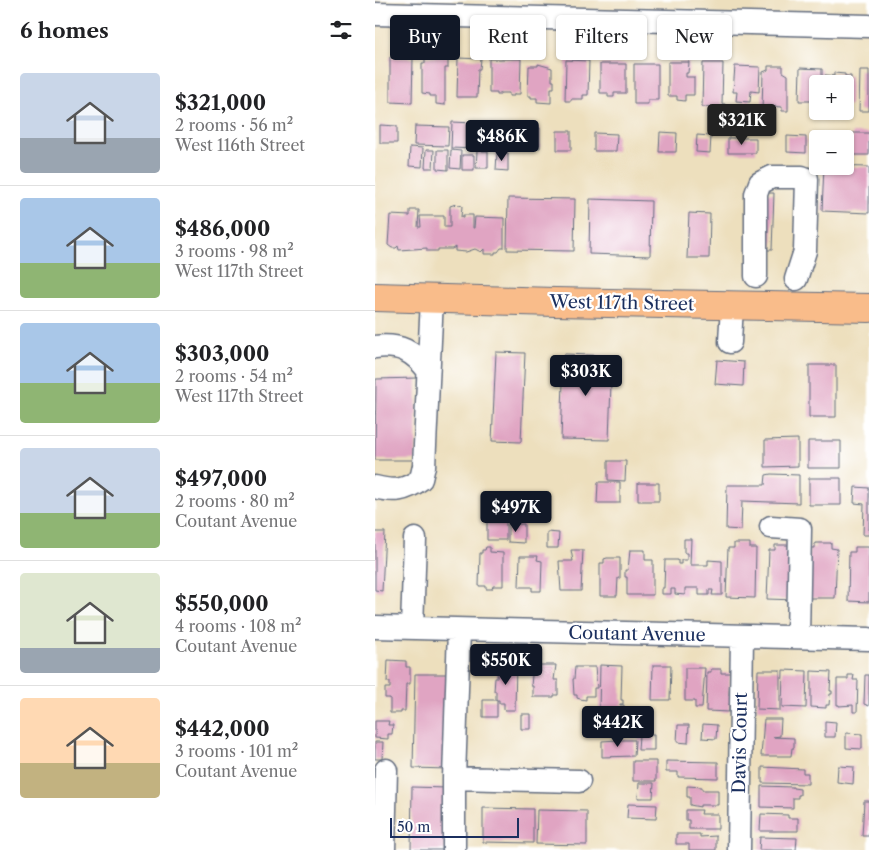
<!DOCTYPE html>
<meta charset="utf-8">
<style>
body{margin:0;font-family:"Libre Caslon Text",serif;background:#f6f6f6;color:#202124;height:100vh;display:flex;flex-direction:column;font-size:19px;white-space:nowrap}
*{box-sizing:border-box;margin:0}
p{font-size:16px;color:#757577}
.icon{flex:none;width:28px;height:28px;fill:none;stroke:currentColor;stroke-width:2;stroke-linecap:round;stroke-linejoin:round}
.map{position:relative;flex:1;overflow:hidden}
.drawer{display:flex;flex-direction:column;background:#fff;width:375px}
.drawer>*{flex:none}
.top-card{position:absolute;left:15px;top:15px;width:404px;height:45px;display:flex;gap:10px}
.tools{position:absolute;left:434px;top:75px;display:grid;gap:10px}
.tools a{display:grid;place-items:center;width:45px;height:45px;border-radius:5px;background:#fff;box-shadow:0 1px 4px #0004;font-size:25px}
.scale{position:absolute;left:15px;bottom:12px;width:129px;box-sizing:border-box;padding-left:5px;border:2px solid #1b2f5e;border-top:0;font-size:14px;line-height:18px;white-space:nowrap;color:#1b2f5e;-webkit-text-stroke:4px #fff;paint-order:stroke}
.price{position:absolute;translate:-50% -42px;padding:0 11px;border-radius:5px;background:#111827;color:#fff;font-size:16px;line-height:32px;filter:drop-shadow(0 1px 2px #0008)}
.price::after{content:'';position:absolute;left:50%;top:30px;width:15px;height:11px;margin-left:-8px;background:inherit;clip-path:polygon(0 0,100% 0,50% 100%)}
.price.current{background:#222;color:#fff}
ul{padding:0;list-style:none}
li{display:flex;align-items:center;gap:15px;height:125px;padding:0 20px}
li+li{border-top:1px solid #e0e0e0}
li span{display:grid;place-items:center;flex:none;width:140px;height:100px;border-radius:5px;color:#555}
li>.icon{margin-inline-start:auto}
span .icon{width:60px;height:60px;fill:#fffc;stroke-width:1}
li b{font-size:21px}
h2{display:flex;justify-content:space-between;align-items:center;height:60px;padding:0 20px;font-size:21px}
.pill{padding:0 18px;border-radius:5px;background:#fff;box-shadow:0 1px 4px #0004;font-size:18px;line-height:45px}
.pill.current{background:#111827;color:#fff}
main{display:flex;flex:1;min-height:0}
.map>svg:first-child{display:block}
.building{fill:#e0a4c2}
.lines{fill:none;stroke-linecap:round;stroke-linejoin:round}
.minor-casing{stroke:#646d7f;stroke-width:25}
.major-casing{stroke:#646d7f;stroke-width:30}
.minor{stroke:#fff;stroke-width:22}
.major{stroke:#f9bc8a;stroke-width:28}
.labels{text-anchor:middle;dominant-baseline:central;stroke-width:4.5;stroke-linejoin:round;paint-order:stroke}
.street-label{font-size:18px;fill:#1b2f5e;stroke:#fff}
</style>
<main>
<section class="drawer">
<h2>6 homes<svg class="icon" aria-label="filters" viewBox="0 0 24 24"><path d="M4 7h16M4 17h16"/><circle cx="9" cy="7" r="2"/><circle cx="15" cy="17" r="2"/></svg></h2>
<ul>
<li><span style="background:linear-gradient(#c9d6e8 65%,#9aa5b1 0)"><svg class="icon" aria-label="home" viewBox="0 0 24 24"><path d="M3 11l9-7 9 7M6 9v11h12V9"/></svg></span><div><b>$321,000</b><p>2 rooms · 56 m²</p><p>West 116th Street</p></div></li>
<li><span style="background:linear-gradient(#a9c7e8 65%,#8fb573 0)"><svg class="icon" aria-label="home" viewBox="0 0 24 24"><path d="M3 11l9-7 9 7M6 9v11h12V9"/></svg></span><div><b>$486,000</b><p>3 rooms · 98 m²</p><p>West 117th Street</p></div></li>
<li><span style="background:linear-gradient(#a9c7e8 60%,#8fb573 0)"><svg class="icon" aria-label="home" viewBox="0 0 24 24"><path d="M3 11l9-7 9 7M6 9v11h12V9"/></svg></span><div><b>$303,000</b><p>2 rooms · 54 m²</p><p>West 117th Street</p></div></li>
<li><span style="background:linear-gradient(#c9d6e8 65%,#8fb573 0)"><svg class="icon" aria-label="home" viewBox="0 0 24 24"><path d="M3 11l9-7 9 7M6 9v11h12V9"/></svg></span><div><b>$497,000</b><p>2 rooms · 80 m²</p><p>Coutant Avenue</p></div></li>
<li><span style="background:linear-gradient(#dfe7d0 75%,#9aa5b1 0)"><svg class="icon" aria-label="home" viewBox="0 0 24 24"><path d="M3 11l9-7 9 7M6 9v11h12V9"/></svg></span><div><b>$550,000</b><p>4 rooms · 108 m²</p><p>Coutant Avenue</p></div></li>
<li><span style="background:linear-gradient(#ffd9b3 65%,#c2b280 0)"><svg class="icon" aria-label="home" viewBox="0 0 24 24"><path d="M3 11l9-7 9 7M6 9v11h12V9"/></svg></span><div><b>$442,000</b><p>3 rooms · 101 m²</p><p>Coutant Avenue</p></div></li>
</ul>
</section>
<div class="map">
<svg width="494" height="850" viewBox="0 0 494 850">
<rect width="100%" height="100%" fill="#fff"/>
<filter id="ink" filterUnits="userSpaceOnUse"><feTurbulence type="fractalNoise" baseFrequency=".02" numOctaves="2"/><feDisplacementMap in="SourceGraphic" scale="10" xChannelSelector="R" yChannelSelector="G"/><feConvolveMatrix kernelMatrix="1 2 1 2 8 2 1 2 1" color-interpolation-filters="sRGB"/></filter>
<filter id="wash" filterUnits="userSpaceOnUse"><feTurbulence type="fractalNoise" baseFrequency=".0096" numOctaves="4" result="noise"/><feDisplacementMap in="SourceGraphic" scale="20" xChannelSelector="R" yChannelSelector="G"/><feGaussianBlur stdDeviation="1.12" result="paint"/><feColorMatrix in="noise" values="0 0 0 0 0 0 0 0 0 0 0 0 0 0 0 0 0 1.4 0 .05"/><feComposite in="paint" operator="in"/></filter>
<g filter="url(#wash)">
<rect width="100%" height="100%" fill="#eddfbd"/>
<g id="blocks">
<path class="building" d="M15,57l23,1 -1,45 -22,-1z
M50,57h23v11h-3v37l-9,-1v-8h-6v-2l-8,-1v-30h3z
M83,58l23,1 -1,10h-2l-1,28h-20z
M114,59h32l-1,35h-6v2h-5v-3h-9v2h-3v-2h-8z
M191,60l23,1 -1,34h-5v4h-12v2h-6z
M293,62h21l-1,11h-2v4h8v18h-9v6l-8,-1v-4h-9z
M328,63h20l-1,41h3v2h-3v2l-20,-1z
M163,64l14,4v13h2v7h-3v15l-14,-1v-4h-6v-2h-3l1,-30h9z
M225,64h26v29h-12v4h-6v-4h-8z
M259,64h24v36h-10v4h-14z
M360,66l25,1 -1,25 -8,-1 -1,11 -14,-1 1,-9h-4z
M393,66h15v6l5,3v36h-6v-4l-14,-1v5h-6l1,-39 5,-2z
M425,68l22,1v15h-5v17h-18z
M485,70h9v41h-10z
M459,73l11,1v2h6l-1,30h-5v-22h-20v-9l9,1z
M77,122l22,1v26l-23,-1z
M5,125l17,1v17h-17z
M40,126l34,1 -1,19 -34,-1z
M148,128h17v20l-18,-1z
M182,131h14v19h-14z
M111,132l17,1v15l-17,-1z
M285,132l17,1 -1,19h-17z
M219,133l23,1 -1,17h-22z
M477,133h17v22h-17z
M322,135l14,1 -1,17 -14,-1z
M412,136l19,1v16l-19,-1z
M353,138h28v15h-28z
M35,147l13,1 -1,19 -13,-1z
M51,150h8l-1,18h-8z
M62,150h11v20l-11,-1z
M76,150l10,1 -1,18 -10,-1z
M102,151h11v17h-12z
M122,153h11v18l-12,-1z
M87,155h12v15h-12z
M449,166l45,1v46l-47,-2z
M387,193h12l-2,57h-15z
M133,198l67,1 -1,52 -67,-1z
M215,199l61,2 -1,55 -61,-2z
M81,204l6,2 -1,11h2v-2h10v13h1l1,-11 29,1v30h-3l-3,4h-3v2h-11v-5l-3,3 -6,-3 -9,3 -11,-1v-4l-3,2h-14v2h-11v-3l-28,2 -1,-4 -2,2h-4l-4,-3 2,-30 20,1v-6h9l-1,17h3l-1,-11h24v11h6v-21z
M314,213l21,1 -1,44h-22z
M121,352l29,1 -4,89 -29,-1z
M189,354l48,2 -3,84 -48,-1z
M342,360l27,2 -1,24 -28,-2z
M434,365h27v52h-27z
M42,378l-1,82h-41l1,-81z
M423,439v27l-33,1v-27z
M433,441h33v27h-33z
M233,461h18l-1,20 -17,-1z
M396,474l28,1v28l-57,-2 -1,29 -15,-1 1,-44h38l1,-10z
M434,478h32v27h-32z
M223,482h22v21h-23z
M263,483h21v18h-21z
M480,487l14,1v47h-6l1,-31 -10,-1z
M112,522h19v18h-19z
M133,524h16v19l-16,-1z
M0,532h10l-3,59 -7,-1z
M172,532l12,1 -1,15h-11z
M309,539h7l-1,26h18v-5l14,1v34h-10l1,-5h-4v5h-10v-7h-14v7l-10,-1v-5h-4v5h-9v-6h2l1,-28h13v4h3v-4h6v-7h-3z
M359,543h16v5h6l-1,50 -29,-1 2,-49h6z
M440,543h16v5l6,1 -2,49h-28l2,-50h6z
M400,545h16l5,55 -29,-1 2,-49h6z
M111,547h4v5l13,1v33h-10l-1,3h-6v-3h-7l1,-33h2v-3h3z
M480,547h14v55l-21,-1 1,-49h6z
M196,550h12l-2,41h-20l-2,-30h14z
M255,550h15v10h8v35h-26v-18h-2v-7h3z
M145,556h18l-1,4 5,1 -1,30h-9v-4h-13z
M232,558h13v20h-2l-1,18h-17v-33h4v-4z
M13,660l18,1v6h4v17h-4l-1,27h-4v2h-11v-15h-5v-10h5v-6h-3z
M123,664h18l-1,46h-11v-7h-5v-3h-3v-9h-2l1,-13h2z
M158,665h23l-2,15h4v15h-4v2h-21v-11h-2z
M225,665l22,1 -1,34h2v4h-3v1h4v5h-11v3h-6v-3h-8z
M278,665h18l-1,35h-18z
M200,667h20l2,21h-3v8h-8v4l-6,-1 -3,-1v-3h-3l-1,-16h1z
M310,668h20l-3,40h-7v-7h-10z
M336,669h10v4h9l-1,22h2v9h-2v8l-23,-1 1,-39h4z
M383,670h22v40l-23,-1z
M408,670l24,1 -1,37 -24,-1z
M436,671l20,1 -1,19h2v3h-2l-1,11h-3v3l-15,-1z
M40,674h34l-2,95 -34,-1z
M473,675h6l-1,5h5l-1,32h-4v-7l-14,1v-1h-2v-26h11z
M490,675h4v31l-5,-2z
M108,700h14v17h-14z
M146,714h10v15h-10z
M389,719h17l-1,17 -7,1 21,1v10h-2l-1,8h-30z
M0,721h14l-1,4h5l-1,9h-4v5l-13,-1z
M450,721l11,1 -1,15h-10z
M328,724l14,1 -1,14 -14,-1z
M303,725h11l-1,18 -11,-1z
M471,733l16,1v15l-16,-1z
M264,735h15v15h-16z
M243,740h17l-1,16 -32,1v-16z
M0,742h8l-1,17h-7z
M258,761h23v20h-23z
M291,761l52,1v16l-40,-1v-5h-12z
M463,766l16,1 -1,17 -16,-2z
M387,767l41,2v4h5v11l-46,-1z
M264,783h15l-1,15h-15z
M312,786l15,1v3h16v15h-18v2l-10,-2v-8h-3z
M386,786l32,1v1l7,1v6h-2v3h-5v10l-32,-1z
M37,787l34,1 -1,62h-34z
M489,801h5v35h-7z
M253,804l29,1 -1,14 -29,-1z
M108,808l50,1v34l-50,-1z
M162,810l50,1v34l-51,-1z
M311,810h16l-1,4h17v15h-29v-9h-3z
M386,814l27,1v3h10v13h-38z
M301,834h24v3l16,-1v14h-27v-6h-13z
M385,837l37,1 -1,12h-37z"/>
</g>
</g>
<g filter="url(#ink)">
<use href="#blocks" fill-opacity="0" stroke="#646d7f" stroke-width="1"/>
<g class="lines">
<g class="minor-casing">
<path id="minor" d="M0,14l494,12
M381,276v-82l4,-11 12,-6h30l5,2 -2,72 -9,28
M355,342l2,-37
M0,347c25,-3 38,4 53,23
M0,487c19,5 30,4 46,-8l3,-13 8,-167
M396,527l29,2 -2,108
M0,627l494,12
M37,628l3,-89
M79,778l125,3
M9,850l2,-80
M79,850v-72l5,-148
M364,850l3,-214"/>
</g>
<g class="major-casing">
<path id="major" d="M0,297l180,5 314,6"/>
</g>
<use href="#minor" class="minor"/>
<use href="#major" class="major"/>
</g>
</g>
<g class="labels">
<g class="street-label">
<text transform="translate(247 303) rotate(1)">West 117th Street</text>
<text transform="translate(262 634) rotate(1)">Coutant Avenue</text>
<text transform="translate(365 743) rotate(-89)">Davis Court</text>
</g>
</g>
</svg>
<div class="tools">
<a>+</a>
<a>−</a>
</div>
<div class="scale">50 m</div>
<b class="price current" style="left:367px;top:146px">$321K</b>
<b class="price" style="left:127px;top:162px">$486K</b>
<b class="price" style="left:211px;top:397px">$303K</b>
<b class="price" style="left:141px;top:533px">$497K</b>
<b class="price" style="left:131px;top:686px">$550K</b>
<b class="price" style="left:243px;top:748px">$442K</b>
<div class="top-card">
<a class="pill current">Buy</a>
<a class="pill">Rent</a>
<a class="pill">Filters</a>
<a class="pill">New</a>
</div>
</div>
</main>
